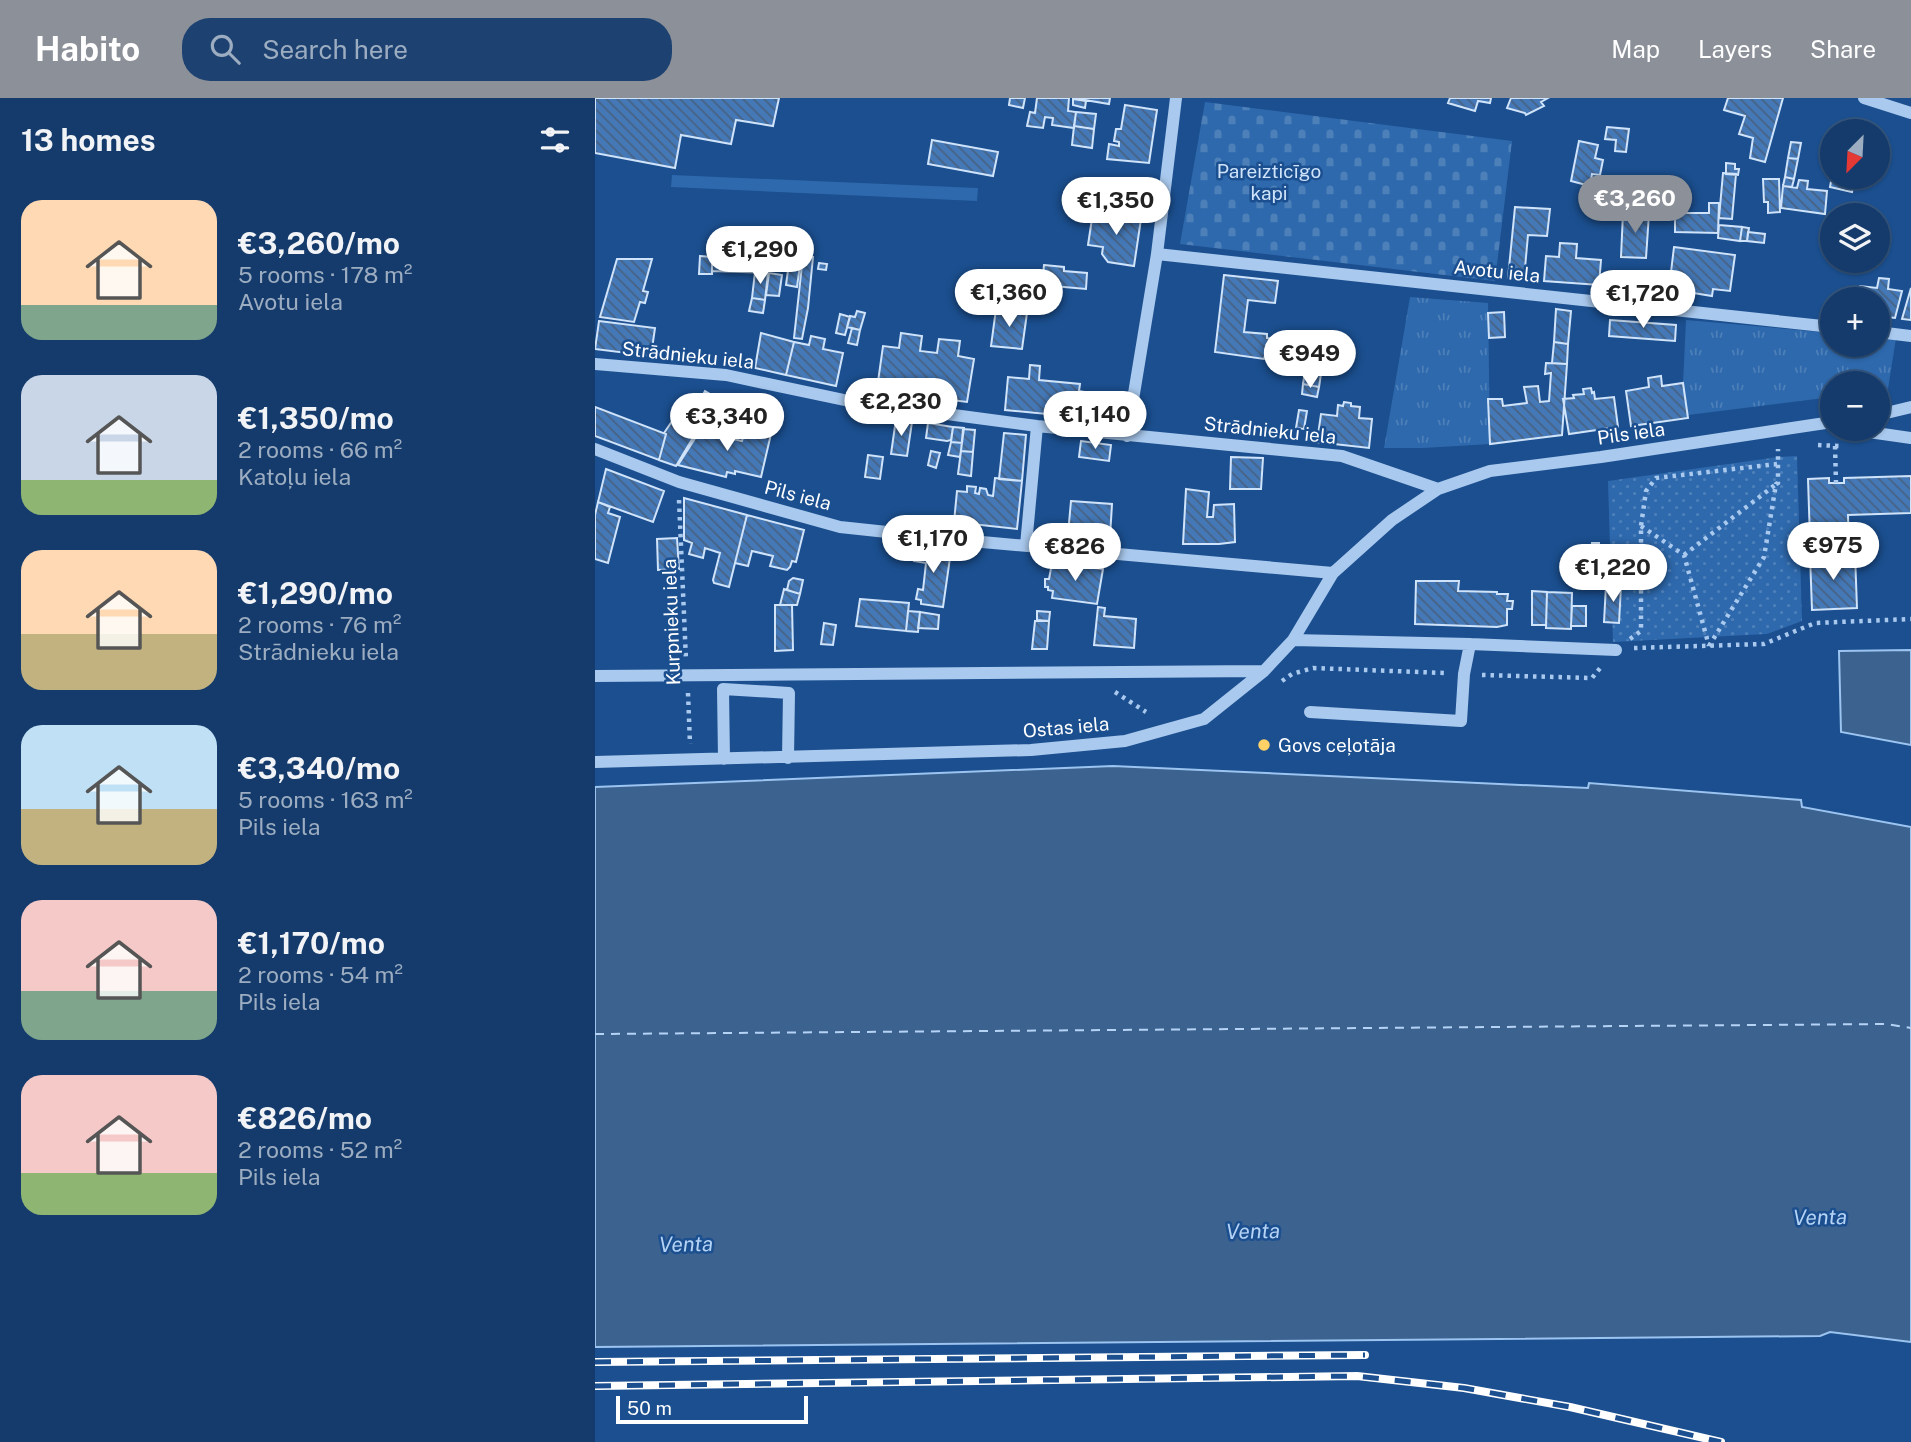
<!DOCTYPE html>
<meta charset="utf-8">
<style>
body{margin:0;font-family:"Public Sans",sans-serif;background:#1d4271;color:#f1f3f6;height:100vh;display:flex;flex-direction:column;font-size:26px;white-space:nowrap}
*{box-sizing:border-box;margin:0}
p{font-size:23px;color:#9dadc1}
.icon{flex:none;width:38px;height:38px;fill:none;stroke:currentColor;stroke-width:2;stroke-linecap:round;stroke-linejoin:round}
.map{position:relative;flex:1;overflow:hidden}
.drawer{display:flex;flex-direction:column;background:#143b6b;width:595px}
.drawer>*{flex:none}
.needle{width:46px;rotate:204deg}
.tools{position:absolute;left:1225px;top:21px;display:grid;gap:14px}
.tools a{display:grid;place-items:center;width:70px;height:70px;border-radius:50%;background:#143b6b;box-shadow:0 2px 5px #0004,0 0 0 2px #33557e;font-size:35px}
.scale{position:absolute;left:21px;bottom:18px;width:192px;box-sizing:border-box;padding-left:7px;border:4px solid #fff;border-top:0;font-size:19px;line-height:24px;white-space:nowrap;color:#fff;-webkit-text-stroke:5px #1b4f8f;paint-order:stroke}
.price{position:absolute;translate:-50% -60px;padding:0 16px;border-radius:24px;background:#fff;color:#222;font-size:23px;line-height:46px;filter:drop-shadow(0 2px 4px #0008)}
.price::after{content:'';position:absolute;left:50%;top:42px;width:21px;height:16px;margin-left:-10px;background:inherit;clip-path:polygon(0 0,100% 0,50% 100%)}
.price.active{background:#8c9099;color:#fff}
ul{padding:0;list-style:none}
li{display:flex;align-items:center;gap:21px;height:175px;padding:0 21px}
li span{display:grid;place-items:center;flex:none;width:196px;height:140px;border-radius:21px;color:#555}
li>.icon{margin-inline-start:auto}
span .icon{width:84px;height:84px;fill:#fffc;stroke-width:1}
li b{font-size:30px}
h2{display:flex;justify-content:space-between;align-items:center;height:84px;padding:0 21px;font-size:30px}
header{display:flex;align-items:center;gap:42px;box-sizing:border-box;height:98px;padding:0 35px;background:#8c9099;color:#fff}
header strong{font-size:33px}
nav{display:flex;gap:38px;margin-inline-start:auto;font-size:24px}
.search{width:490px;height:63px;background:#1d4271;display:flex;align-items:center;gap:18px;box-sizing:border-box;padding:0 24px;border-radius:28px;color:#9dadc1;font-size:26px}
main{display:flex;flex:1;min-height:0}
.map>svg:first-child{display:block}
.grass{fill:url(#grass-tufts)}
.cemetery{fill:url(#cemetery-stones)}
.park{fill:url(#park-dots)}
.pitch{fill:#2e69ad}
.water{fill:#3c6290;stroke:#9cc4f0;stroke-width:2}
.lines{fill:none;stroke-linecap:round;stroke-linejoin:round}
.ferry{stroke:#b5d3f5;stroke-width:2;stroke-dasharray:9 7;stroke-linecap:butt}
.building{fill:url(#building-back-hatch);stroke:#cfe3fa;stroke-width:2}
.path{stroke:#a9c9ee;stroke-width:4.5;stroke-dasharray:3.5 5;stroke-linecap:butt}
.minor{stroke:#a9c9ee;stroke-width:12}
.rail-casing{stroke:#fff;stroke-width:8}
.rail{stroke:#1b4f8f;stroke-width:5;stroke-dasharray:16;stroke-linecap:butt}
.poi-dot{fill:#ffd166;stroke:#1b4f8f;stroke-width:2.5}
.labels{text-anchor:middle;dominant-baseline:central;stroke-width:5;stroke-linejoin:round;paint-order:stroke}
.park-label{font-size:19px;fill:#cfe3fa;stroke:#1b4f8f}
.street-label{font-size:19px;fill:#fff;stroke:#1b4f8f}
.poi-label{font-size:19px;fill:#fff;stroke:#1b4f8f;text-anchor:start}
.water-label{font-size:21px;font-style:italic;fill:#b5d3f5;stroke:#1b4f8f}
</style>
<header>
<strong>Habito</strong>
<div class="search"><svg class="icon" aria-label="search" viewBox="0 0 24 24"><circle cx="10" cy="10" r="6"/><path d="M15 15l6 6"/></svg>Search here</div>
<nav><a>Map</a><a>Layers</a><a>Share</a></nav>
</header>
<main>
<section class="drawer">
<h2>13 homes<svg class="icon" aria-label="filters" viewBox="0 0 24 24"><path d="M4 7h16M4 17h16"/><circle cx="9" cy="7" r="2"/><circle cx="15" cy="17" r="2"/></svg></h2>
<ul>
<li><span style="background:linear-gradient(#ffd9b3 75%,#7fa58c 0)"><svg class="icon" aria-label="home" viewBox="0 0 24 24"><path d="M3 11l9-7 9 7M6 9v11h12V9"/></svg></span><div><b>€3,260/mo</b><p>5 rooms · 178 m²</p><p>Avotu iela</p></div></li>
<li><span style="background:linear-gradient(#c9d6e8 75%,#8fb573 0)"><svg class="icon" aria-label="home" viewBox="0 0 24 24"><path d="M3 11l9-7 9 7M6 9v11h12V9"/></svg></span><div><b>€1,350/mo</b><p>2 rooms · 66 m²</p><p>Katoļu iela</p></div></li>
<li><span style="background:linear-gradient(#ffd9b3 60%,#c2b280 0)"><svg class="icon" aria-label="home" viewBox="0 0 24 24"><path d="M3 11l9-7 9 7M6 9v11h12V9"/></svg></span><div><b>€1,290/mo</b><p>2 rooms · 76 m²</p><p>Strādnieku iela</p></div></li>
<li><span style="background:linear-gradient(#bfe0f5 60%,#c2b280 0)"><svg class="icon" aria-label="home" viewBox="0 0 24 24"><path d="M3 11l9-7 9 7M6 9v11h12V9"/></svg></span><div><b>€3,340/mo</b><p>5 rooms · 163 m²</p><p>Pils iela</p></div></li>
<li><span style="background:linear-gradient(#f6c9c9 65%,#7fa58c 0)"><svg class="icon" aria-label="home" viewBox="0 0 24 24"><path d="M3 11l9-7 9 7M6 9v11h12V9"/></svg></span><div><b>€1,170/mo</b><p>2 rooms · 54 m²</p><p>Pils iela</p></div></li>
<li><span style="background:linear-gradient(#f6c9c9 70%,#8fb573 0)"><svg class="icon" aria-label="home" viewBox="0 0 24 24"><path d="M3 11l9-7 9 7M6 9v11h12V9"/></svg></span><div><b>€826/mo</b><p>2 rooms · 52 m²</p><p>Pils iela</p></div></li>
</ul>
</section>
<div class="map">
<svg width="1316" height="1344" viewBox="0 0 1316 1344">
<defs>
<pattern id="grass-tufts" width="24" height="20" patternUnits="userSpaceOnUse" patternTransform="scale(1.75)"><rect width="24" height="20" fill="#2e69ad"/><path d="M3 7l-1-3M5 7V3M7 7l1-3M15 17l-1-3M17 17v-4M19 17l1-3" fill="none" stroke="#4d80b9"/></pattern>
<pattern id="cemetery-stones" width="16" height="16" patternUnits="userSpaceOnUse" patternTransform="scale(1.75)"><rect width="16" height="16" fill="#2e69ad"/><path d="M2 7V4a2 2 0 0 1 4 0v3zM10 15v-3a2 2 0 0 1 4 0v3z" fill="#4d80b9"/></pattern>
<pattern id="park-dots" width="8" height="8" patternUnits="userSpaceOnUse" patternTransform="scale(1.75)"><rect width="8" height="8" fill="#2e69ad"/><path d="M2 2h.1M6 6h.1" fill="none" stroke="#4d80b9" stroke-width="1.8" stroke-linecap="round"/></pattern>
<pattern id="building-back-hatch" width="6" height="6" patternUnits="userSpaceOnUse" patternTransform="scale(1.75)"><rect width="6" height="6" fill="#4478b7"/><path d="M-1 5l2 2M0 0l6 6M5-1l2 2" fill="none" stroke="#486282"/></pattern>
</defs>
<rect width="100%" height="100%" fill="#1b4f8f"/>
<path class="grass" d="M815,199l78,6 2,141 -67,4h-39z
M1091,222l146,13v12h46v-8l18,1 -8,51 -10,2v-8h-46v14l-144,18 -5,-32z"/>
<path class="cemetery" d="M610,4l307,39 -17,140 -315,-37z"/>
<path class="park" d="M1202,358l5,165 -35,13 -154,8 -5,-161 170,-24z"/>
<path class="pitch" d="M77,77l306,13 -1,13 -306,-14z"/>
<path class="water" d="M1316,552v95l-70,-13 -2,-81z
M518,668l475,22 1,-5 212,17 1,7 109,20v515l-81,-10 -10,4 -1225,11v-560z"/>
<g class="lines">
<path class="ferry" d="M0,936l1291,-10 25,4"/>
</g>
<path class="building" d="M0,0h184l-6,28 -37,-6 -5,24 -50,-9 -6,33 -80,-15z
M415,0h15l-2,10 -14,-3z
M442,0h32l-1,13 8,1 -2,16 -22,-3 1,-7 -8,-1 -2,11 -16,-2 3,-14 5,1z
M478,0h37l-1,6z
M855,0h41l-1,5 -12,-2 -3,10 -27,-8z
M916,0h37l-7,4 3,4 -18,9 -1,-2 -18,-5z
M1133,0h55l-18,64 -15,-4 3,-20 -14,-4 6,-18 -21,-6z
M478,1l13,2 -1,7 -12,-3z
M530,7l32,5 -8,53 -42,-4 2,-15 10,2v-4l-5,-1 2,-12h5z
M481,14l20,2 -2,15 -20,-3z
M479,28l20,3 -2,19 -20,-3z
M1012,29l22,2 -3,23 -11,-1 1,-11 -11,-1z
M337,42l66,12 -5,24 -65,-12z
M984,43l19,4 -3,13 8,2 -3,15 -8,-1 -2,12 -19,-5z
M1196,44l10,1 -3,16 -10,-1z
M1193,60l10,1 -4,20 -9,-2z
M1131,65l9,1v5h4l-1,6 -12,-1z
M1128,75l13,1 -4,45 -13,-1z
M1237,78v1h39l-1,8 -16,-3 -2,10 -22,-5z
M1190,79l9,2 -2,8 -9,-1z
M1168,81h16l1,33 -12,1v-11h-4z
M1204,82l9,1 -1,8 20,2 -2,23 -44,-6 2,-22 14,2z
M1114,105h10l-1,30 -43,-1v-19h34z
M920,109l35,2 -3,27 -19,-1 -4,44 -16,-1z
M498,114l48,7 -7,47 -26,-4 -6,-8 1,-7 -15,-2z
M1028,115l26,1 -3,44 -25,-1z
M1124,127l23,2 -2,14 -22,-3z
M1147,129l7,1 -2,13h-7z
M1153,134l17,2 -1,9 -17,-2z
M965,145l17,1 -1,14 25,2 -2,25 -55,-4 2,-25 13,1z
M1079,149l61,8 -5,36 -17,-2 -1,7 -31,-5 2,-17 -12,-2z
M105,158l12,1v17h-13z
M208,158l10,1 -5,51 -6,31 -8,-1z
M117,160l58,2 -2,13 -56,-2z
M22,161h35l-9,32 5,1 -3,11 -5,-1 -6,20 -34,-5z
M194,165l11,2 -3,22 -11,-2z
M224,165l8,1 -1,6 -8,-1z
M449,167l20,2v4l23,2 -1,16 -44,-4z
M160,174l13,1 -3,27 -13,-2z
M174,175l13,2 -3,21 -13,-1z
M629,177l54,6 -3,22 -27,-3 -4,32 23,2v4l17,2 -2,19 -17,-3 -1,3 -49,-7z
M1284,180l10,1 -1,10 14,2 -7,27 -17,-2v-17h-23l5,-13 17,2z
M1316,190v32l-9,-1z
M157,200l13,2 -2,13 -14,-2z
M401,211l31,4 -5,36 -31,-3z
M961,211l15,2 -3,33 -14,-2z
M262,213l8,2 -5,17 -13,-3 3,-11 5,1z
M909,214l1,25 -16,1 -1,-25z
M245,216l10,3 -5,18 -9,-2z
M1015,222l66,5 -1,16 -66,-5z
M4,223l56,7 -4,28 -56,-7z
M257,230l8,2 -3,15 -9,-2z
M166,235l33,9 -8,33 -31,-7z
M306,235l21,3 -2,15 17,2 2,-14 21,2 -2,15 16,3 -7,43 -16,-2v3l-24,-4 1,-6 -11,-1 -1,6 -24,-4 1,-3 -16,-2 6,-43 16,2z
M216,238l14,3 -2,10 20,4 -7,33 -50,-11 8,-33 15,3z
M959,244l14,2 -1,20 -15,-1z
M714,248l16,2 -6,39 -16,-3z
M951,265l21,1 -5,71 -72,9 -2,-45h14l1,7 24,-3 -3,-16 14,-1 2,16 9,-1 2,-28 -6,1z
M435,267l10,1 -1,14 41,4 -1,7 6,1 -1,15 -17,-1v10l-62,-6 3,-33 21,2z
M1066,278l1,10 21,-3 5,35 -57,8 -5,-35 23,-4 -1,-9z
M708,286l16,3 -2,10 -15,-3z
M996,290l1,5 2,-1 1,7 19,-2 4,30 -49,7 -6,-35 11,-1 -1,-3 11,-1 -1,-5z
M110,293l12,7 -14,23 -11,-7z
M749,304l7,1v3l9,1 -1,11 13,1 -3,29 -52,-6 4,-28 16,2 1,-11 5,1z
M0,309l71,27 -7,26 -64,-24z
M704,312l8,1 -3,18 -8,-1z
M84,313l21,15 -24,40 -17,-6 7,-26 -2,-1z
M301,321l16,3 -5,34 -16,-2z
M333,325l25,4 -2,13 -4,1 -21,-3z
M108,328l26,6 -1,6 14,3 4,-13 25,6 -10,43 -26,-6v3l-8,-2 -1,5 -48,-12z
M358,329l11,1 -2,15 -11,-1z
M368,331l12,1 -2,22 -12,-1z
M409,335l22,2 -4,46 -23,-2z
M486,343l30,4 -2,16 -30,-4z
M356,344l11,1 -2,14 -12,-2z
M336,353l9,2 -4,15 -8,-3z
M366,353l12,1 -2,24 -13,-2z
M273,357l15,2 -3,22 -15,-2z
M636,359l32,1 -2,31h-31z
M11,371l58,22 -11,31 -55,-20z
M1316,378v37l-63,2 1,39h-35v-15h-4l-2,-60 21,-1v5h15v-5z
M400,380l27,3 -5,48 -63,-7 3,-31 10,1v-6l9,1 -1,6 4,1 1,-6 6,1 2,6 5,1z
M591,391l23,3 -2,25h6l1,-12 20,-1 1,38 -16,2h-36z
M89,400l63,17 -18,72 -15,-4 -1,-3 7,-27 -15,-5 -2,10 -14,-4 3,-11 -8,-3z
M476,403l41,3 -2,33 -42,-3z
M3,404l12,5 -2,6 12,4 -12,46 -13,-4v-44z
M152,417l57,15 -8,32 -4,-1 -2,6 -3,3 -17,-4 3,-10 -21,-5 -4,15 -13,-3z
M82,440l2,31 -21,1 -1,-31z
M997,445h7v8l-8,-1z
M321,449l35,4 -8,56 -22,-3v-4l-5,-1 2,-10 5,1 3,-27 -12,-2z
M988,451l16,2 -1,16 -16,-2z
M1260,456l2,54 -45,2 -2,-55z
M457,465l51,6 -6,35 -45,-6 1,-7 -5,-1v-3h-3v-8h4z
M978,467l25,2 -1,8 -25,-2z
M198,480l10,2 -3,14 -13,-4 2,-9z
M821,483h43l-1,10 39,1v2h11l-1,7h6l-1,8h-5v16l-10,2 -82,-3z
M1011,487l15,1 -2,37 -15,-1z
M189,491l16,5 -3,11h-17z
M937,493l15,1 -1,33h-14z
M952,494l25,1 -1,36 -25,-1z
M265,501l49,4 -3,28 -50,-5z
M180,507h17l1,45 -18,1z
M977,508h14v20h-15z
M503,509l7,1 -1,8 32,3 -2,29 -40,-3z
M313,513l12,1 -2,20 -12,-1z
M442,513l13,1 -1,9 -12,-1z
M325,514l19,3 -1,14 -20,-1z
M440,523h14l-2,28h-15z
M229,525l12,2 -3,20 -12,-1z"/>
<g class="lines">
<path class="path" d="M1223,347l22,1
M1240,348l1,37
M84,402l7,160
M1046,428l43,29 25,91
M1089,457l91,-70
M1035,541l11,-8v-105l5,-35 10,-13 121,-14
M1114,548l55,-89 12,-73 2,-1v-34
M1039,550l130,-4 51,-21 96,-4
M887,577l110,3 9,-11
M687,583l10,-7 21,-6 132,5
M520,594l31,20
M93,595l2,51"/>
<path class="minor" d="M1269,0l47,15
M562,156l675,73
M1283,234l33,4
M0,266l131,11 123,26 188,25 305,30 96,33
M1283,317l33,-8
M1253,331l63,9
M532,338l30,-182 19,-156
M0,351l84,33 161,45 131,14 362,32
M431,447l11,-119
M698,542l177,4 146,6
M0,578l669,-5
M715,614l151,9 3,-47 6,-30
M129,661l-1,-70 66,4 -1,65
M0,664l436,-12 94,-9 79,-22 60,-48 29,-31 40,-67 59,-53 46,-31 52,-18 111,-14 231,-35"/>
<g class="rail-casing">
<path id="rail" d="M0,1264l770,-7
M0,1288l762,-10 107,12 106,19 151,35"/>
</g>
<use href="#rail" class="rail"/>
</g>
<circle class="poi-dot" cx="669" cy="647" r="7"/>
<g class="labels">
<g class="park-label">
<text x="674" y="73">Pareizticīgo<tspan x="674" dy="22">kapi</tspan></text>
</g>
<g class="street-label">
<text transform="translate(902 173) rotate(6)">Avotu iela</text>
<text transform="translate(93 257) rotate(6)">Strādnieku iela</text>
<text transform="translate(675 332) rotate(6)">Strādnieku iela</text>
<text transform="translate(1036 335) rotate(-8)">Pils iela</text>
<text transform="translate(203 397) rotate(15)">Pils iela</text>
<text transform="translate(76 524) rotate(-92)">Kurpnieku iela</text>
<text transform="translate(471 629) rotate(-5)">Ostas iela</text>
</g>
<g class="poi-label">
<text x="683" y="647">Govs ceļotāja</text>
</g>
<g class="water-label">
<text transform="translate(1225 1119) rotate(-1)">Venta</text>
<text transform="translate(658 1133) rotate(-1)">Venta</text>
<text transform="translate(91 1146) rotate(-1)">Venta</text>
</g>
</g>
</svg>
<div class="tools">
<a><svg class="needle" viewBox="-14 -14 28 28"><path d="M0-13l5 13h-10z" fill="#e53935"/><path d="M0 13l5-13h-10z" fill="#9dadc1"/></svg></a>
<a><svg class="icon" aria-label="layers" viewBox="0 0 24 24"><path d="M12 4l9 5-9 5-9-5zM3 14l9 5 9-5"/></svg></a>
<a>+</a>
<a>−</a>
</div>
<div class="scale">50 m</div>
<b class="price active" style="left:1040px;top:137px">€3,260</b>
<b class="price" style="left:521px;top:139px">€1,350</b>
<b class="price" style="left:165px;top:188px">€1,290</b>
<b class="price" style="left:414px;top:231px">€1,360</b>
<b class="price" style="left:1048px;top:232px">€1,720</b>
<b class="price" style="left:715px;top:292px">€949</b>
<b class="price" style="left:306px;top:340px">€2,230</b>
<b class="price" style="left:500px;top:353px">€1,140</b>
<b class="price" style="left:132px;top:355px">€3,340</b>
<b class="price" style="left:338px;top:477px">€1,170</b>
<b class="price" style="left:1238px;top:484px">€975</b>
<b class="price" style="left:480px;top:485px">€826</b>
<b class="price" style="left:1018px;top:506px">€1,220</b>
</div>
</main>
